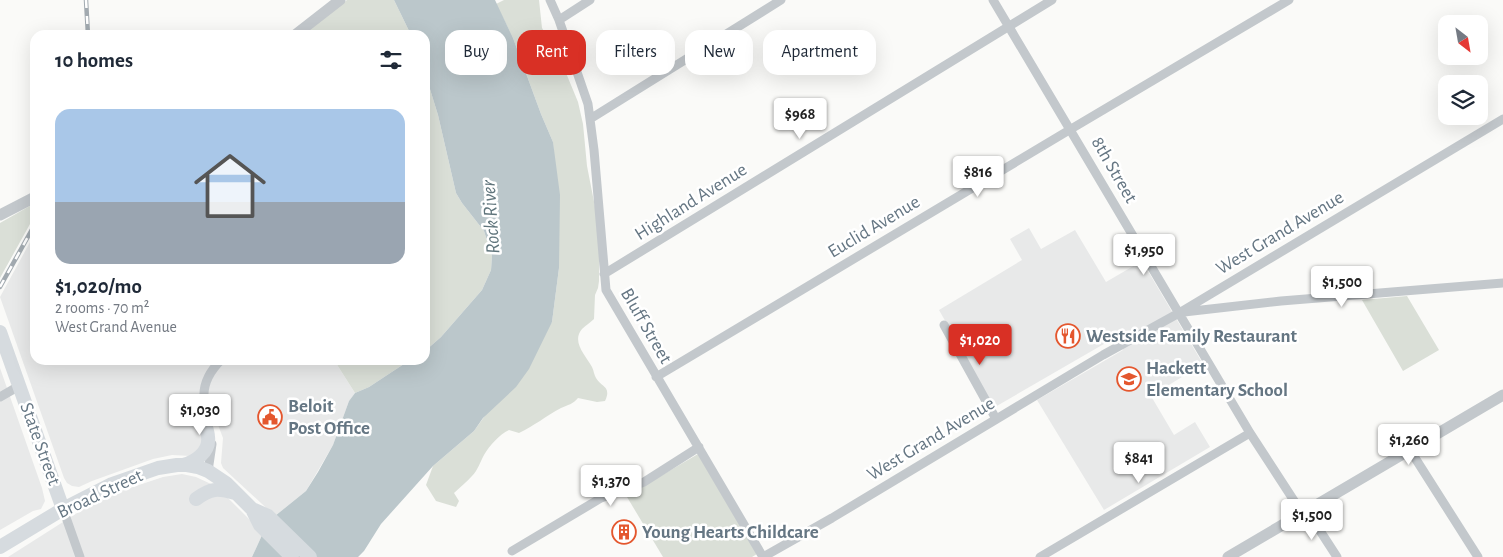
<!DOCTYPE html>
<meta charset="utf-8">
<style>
body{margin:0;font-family:"Alegreya Sans",sans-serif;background:#f2f2f3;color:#1f2937;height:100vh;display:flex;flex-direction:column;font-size:19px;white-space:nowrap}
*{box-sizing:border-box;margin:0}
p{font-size:16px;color:#747a83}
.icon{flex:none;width:28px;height:28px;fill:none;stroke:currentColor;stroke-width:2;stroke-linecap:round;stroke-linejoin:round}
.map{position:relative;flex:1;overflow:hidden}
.details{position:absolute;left:30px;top:30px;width:400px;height:335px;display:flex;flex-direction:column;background:#fff;border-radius:15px;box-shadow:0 5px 20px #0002}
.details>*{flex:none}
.banner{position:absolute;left:445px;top:30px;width:475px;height:45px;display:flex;gap:10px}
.needle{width:32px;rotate:149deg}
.controls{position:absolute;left:1438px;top:15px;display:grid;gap:10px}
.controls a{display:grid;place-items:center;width:50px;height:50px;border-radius:10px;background:#fff;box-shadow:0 5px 20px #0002;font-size:25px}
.price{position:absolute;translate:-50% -42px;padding:0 11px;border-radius:5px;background:#fff;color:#222;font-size:16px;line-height:32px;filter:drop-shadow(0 1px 2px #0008)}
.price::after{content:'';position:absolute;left:50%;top:30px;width:15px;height:11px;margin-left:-8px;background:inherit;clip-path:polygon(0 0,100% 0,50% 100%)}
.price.active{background:#d93025;color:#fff}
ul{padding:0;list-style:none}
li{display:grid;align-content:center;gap:10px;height:265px;padding:0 25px}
li span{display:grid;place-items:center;height:155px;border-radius:15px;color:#555}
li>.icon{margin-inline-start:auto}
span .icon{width:90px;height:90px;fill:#fffc;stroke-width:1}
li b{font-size:21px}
h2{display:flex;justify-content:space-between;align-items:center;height:60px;padding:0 25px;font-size:21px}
.tag{padding:0 18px;border-radius:15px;background:#fff;box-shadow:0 5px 20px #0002;font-size:18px;line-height:45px}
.tag.active{background:#d93025;color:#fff}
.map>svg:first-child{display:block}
.built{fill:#e8e9e9}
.green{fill:#dadfd7}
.water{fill:#bbc7cb}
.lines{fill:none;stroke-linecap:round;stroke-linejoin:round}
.minor{stroke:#c3c8cc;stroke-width:9}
.tertiary{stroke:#c3c8cc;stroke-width:11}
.primary{stroke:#d6dbdf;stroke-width:14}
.rail-casing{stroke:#a2aab0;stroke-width:4.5}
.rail{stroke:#fff;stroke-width:2.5;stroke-dasharray:8;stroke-linecap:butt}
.labels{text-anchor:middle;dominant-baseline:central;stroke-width:5;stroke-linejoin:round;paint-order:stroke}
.street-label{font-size:19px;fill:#657683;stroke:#fff}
.poi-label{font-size:19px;font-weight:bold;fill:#657683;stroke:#fff;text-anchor:start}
.water-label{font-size:20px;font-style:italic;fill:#60757c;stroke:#fff}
</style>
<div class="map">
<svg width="1503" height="557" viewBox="0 0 1503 557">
<rect width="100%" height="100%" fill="#fafaf8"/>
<path class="built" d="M1029,228l12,21 34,-19 31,52 36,-21 61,103 -52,32 23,39 21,-13 15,25 -106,63 -67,-110 86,-50 -7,-13 -121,70 -4,-5 -52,-92 83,-50 -12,-21z
M35,233v127h299l21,33 -6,8 -16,44 -27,46 -31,25 -52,-48 -2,-5 2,-25 -8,-21 -15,4 5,22 -14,13 -19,-1 -19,4 -61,22 -13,6 -7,-1 -5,-3 -3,-5 -64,-181z
M0,368l42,120 3,13 -4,8 -8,2 -33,19z
M182,474l14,3 15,7 16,13 36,36 -11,24h-244l88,-56 19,-8 48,-16z"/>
<path class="green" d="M347,0h47l17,35h-108z
M504,0h35l3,28 17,28 19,46 5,22 4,42 9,46 3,41v28l-1,7 -3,7 -1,24c-3,3 -8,6 -12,10 -11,13 4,27 10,38 2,4 2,8 4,11 5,9 16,8 9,23l-8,1 -19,-4c-5,6 -10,7 -17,10 -15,8 -27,18 -42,25l-10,-3c-10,5 -19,15 -25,25 -4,7 -6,15 -12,21 -5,6 -12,11 -18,17l5,8 -3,6 -20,-6 -10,-16 7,-19 41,-35 78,-109 7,-54 -6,-126 -12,-28 -28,-76 -17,-34z
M425,73l13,42 18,78 6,10 22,28 8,25 -1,14 -9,20 -41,47 -16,14z
M35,203v12l-35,63v-55z
M1407,296l32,54 -36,21 -41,-71z
M334,360h76l-41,27 -14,6z
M698,454l59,100 -5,3h-89l-39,-65 18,-5z"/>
<path class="water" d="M394,0h101l18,38 28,76 12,28 7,53 -1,73 -7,54 -23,47 -13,18 -33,31 -9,13 -41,35 -52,58 -17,27 -6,6h-106l11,-24 12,-17 31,-25 12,-19 15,-27 16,-44 6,-8 14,-6 41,-27h15v-9l16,-14 41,-47 9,-20 1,-14 -8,-25 -22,-28 -6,-10 -18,-78 -13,-42v-38h-14z"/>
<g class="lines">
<path class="minor" d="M550,0l9,20 29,84 6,46 12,140 157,267
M993,0l257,433 52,80 13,10 22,34
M559,20l31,-20
M590,119l191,-119
M604,274l448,-274
M1184,312l97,-11 222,-18
M944,325l52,94
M656,377l415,-248 218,-129
M0,397l19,-11
M205,404c-4,-17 4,-32 16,-44
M1410,450l68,107
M208,471l4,-27
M63,509l17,48
M512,551l89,-53 43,-16 55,-35
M763,557l69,-39 271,-163 76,-42 324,-194
M1040,557l210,-124"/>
<path class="tertiary" d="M295,35l45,-35
M0,215l35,-18
M1228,557l275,-162"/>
<path class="primary" d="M0,332l63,177
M183,465c12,-3 27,-13 25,-28 0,-7 -4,-13 -5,-20 -1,-5 0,-11 1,-16
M196,499c15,-11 22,-11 39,-6
M252,509l16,7 42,41
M0,547l63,-38 49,-25 46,-16 19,-3h10l11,2 10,4 18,12 26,26 8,16 32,32"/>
<g class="rail-casing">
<path id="rail" d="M86,0l2,35
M0,287l35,-63"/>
</g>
<use href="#rail" class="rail"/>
</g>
<defs>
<g id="restaurant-ring" transform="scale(1.25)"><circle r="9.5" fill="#fff" stroke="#e4572e" stroke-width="1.5"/><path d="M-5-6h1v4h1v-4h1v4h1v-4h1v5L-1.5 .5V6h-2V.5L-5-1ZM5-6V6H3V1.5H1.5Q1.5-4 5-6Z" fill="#e4572e"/></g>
<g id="school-ring" transform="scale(1.25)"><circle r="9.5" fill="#fff" stroke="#e4572e" stroke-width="1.5"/><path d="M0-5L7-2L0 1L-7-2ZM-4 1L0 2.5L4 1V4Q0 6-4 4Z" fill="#e4572e"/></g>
<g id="civic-ring" transform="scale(1.25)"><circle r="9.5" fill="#fff" stroke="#e4572e" stroke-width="1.5"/><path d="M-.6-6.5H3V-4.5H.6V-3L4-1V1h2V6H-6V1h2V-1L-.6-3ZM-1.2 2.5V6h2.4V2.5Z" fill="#e4572e"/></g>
<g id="building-ring" transform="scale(1.25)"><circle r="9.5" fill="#fff" stroke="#e4572e" stroke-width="1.5"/><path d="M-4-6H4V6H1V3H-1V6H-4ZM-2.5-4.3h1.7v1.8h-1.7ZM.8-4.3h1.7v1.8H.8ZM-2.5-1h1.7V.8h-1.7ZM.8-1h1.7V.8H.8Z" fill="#e4572e"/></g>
</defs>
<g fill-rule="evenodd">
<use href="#restaurant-ring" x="1068" y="336"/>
<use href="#school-ring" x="1129" y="379"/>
<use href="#civic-ring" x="270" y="417"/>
<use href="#building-ring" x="624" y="532"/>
</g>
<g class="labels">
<g class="street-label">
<text transform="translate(1114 170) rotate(60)">8th Street</text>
<text transform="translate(691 202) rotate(-32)">Highland Avenue</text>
<text transform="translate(874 227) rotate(-31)">Euclid Avenue</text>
<text transform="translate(1280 233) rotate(-31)">West Grand Avenue</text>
<text transform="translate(646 326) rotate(60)">Bluff Street</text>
<text transform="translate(931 439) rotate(-31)">West Grand Avenue</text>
<text transform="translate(40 444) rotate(70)">State Street</text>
<text transform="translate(100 494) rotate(-25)">Broad Street</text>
</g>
<g class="poi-label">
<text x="1086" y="336">Westside Family Restaurant</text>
<text x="1146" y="368">Hackett<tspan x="1146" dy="22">Elementary School</tspan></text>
<text x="288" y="406">Beloit<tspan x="288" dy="22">Post Office</tspan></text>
<text x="642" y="532">Young Hearts Childcare</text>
</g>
<g class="water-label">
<text transform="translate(491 217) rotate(-94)">Rock River</text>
</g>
</g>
</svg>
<div class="controls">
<a><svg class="needle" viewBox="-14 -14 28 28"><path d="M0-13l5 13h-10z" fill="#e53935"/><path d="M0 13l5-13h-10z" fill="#747a83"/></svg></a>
<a><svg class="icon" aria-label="layers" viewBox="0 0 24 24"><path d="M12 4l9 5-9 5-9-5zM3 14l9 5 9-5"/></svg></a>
</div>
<b class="price" style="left:800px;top:140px">$968</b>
<b class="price" style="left:978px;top:198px">$816</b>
<b class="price" style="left:1144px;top:276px">$1,950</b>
<b class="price" style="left:1342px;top:308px">$1,500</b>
<b class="price active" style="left:980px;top:366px">$1,020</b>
<b class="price" style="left:200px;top:436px">$1,030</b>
<b class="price" style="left:1409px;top:466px">$1,260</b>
<b class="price" style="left:1139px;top:484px">$841</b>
<b class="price" style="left:611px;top:507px">$1,370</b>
<b class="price" style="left:1312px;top:541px">$1,500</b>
<div class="banner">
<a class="tag">Buy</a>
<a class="tag active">Rent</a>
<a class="tag">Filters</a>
<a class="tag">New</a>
<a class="tag">Apartment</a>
</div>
<section class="details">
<h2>10 homes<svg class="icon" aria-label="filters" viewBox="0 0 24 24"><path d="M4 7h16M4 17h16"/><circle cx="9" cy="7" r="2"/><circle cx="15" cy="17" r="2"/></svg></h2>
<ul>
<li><span style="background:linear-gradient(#a9c7e8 60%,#9aa5b1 0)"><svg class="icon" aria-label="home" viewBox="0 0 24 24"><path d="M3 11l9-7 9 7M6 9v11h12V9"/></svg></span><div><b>$1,020/mo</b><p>2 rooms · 70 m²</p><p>West Grand Avenue</p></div></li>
</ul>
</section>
</div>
